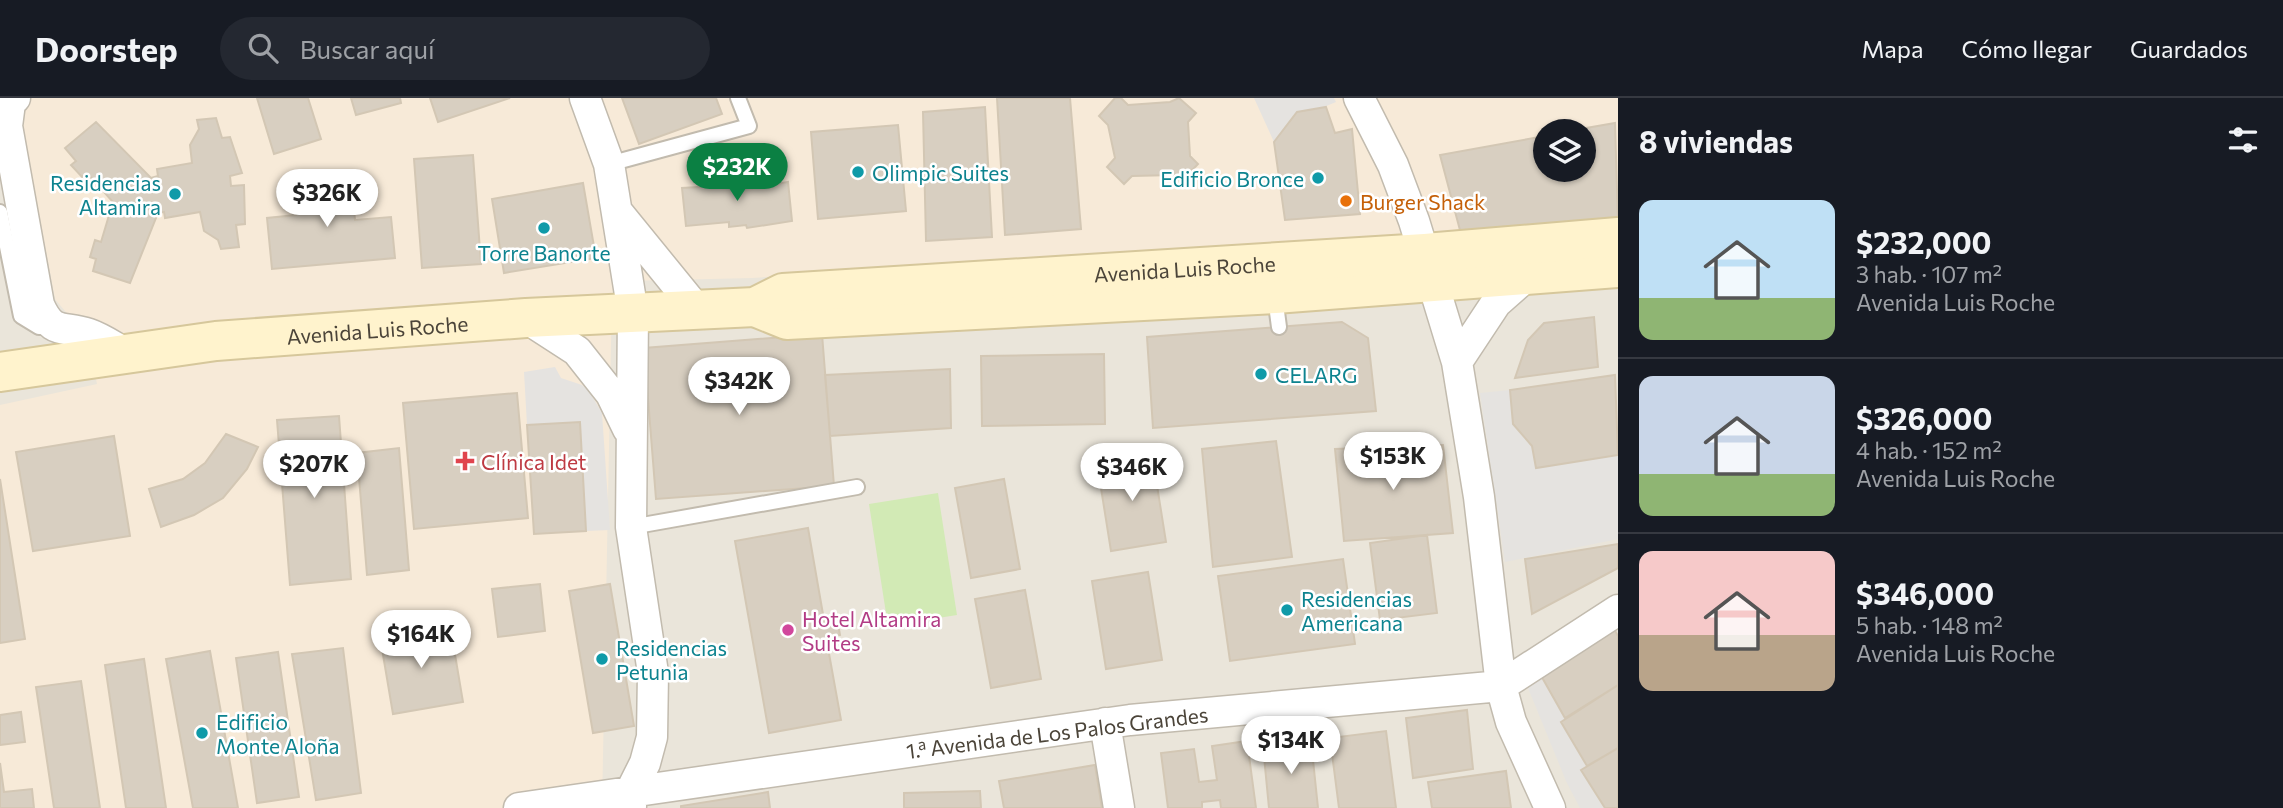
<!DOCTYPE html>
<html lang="es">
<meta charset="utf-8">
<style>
body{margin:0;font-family:Commissioner,sans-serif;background:#242831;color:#f1f3f6;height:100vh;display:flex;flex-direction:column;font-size:26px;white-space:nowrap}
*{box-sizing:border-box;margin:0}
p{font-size:23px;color:#9ea1a6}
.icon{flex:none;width:38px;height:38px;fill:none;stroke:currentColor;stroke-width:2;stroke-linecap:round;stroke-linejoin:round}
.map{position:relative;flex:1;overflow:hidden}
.sheet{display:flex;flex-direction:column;background:#171b24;width:665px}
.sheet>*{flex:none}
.controls{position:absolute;left:1533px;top:21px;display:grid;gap:14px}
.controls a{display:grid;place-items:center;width:63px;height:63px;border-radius:50%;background:#171b24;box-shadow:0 2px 5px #0004;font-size:35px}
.price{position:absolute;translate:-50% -60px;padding:0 16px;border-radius:24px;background:#fff;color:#222;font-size:23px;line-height:46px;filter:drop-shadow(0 2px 4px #0008)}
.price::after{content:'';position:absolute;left:50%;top:42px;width:21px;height:16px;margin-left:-10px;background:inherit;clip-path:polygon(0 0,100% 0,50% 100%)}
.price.selected{background:#0b8043;color:#fff}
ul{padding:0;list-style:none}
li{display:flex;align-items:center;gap:21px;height:175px;padding:0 21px}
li+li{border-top:2px solid #363941}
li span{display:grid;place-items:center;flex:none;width:196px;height:140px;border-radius:14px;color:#555}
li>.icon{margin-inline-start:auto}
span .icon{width:84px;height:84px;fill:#fffc;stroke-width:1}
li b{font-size:30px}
h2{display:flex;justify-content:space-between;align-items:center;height:84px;padding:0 21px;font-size:30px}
header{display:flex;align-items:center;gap:42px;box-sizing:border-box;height:98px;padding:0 35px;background:#171b24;border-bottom:2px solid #363941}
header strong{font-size:33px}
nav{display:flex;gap:38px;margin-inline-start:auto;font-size:24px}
.search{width:490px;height:63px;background:#242831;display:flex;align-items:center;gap:18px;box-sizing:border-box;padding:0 24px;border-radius:38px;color:#9ea1a6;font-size:26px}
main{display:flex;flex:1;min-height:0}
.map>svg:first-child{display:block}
.residential{fill:#eae5da;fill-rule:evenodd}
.commercial{fill:#f7ead8;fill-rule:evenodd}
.green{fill:#d2eab5}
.parking{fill:#e5e3e0}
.building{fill:#d8cfc1;stroke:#d3c7b4;stroke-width:2}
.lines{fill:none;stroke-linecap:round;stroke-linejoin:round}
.lane-casing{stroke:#c2bbae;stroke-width:18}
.street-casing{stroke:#c2bbae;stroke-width:33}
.secondary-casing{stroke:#d6c79b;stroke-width:42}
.lane{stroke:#fff;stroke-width:14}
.street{stroke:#fff;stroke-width:30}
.secondary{stroke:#fff3cd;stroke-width:38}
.culture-dot{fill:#0f9aa8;stroke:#fff;stroke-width:2.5}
.food-dot{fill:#e8710a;stroke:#fff;stroke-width:2.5}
.health-dot{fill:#e0444e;stroke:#fff;stroke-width:2.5}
.hotel-dot{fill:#d1479c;stroke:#fff;stroke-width:2.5}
.labels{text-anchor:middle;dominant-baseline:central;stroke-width:5;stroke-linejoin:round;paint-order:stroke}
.culture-label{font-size:21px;fill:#0d838f;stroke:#fff;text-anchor:start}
.food-label{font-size:21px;fill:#c56008;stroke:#fff;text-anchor:start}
.street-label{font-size:21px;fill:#4b4439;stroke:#fff}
.health-label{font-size:21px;fill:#be3a42;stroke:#fff;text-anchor:start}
.hotel-label{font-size:21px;fill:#b23c85;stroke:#fff;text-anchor:start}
</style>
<header>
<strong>Doorstep</strong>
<div class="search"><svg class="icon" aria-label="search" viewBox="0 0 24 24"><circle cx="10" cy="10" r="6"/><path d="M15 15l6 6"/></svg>Buscar aquí</div>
<nav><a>Mapa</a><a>Cómo llegar</a><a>Guardados</a></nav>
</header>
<main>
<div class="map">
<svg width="1618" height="710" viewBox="0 0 1618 710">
<rect width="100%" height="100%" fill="#f6f3ec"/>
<path class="residential" d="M0,0h1618v710h-1618zM1545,33h39v39h-39z"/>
<path class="commercial" d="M17,0h1601v125l-866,55 -125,3 -15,12 -10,515h-602v-403l97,-21 -12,-58 -10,-3 -20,-24zM1545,33h39v39h-39z"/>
<path class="green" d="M938,395l19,122 -69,11 -19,-122z"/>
<path class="parking" d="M1254,0h80l2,4 -24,10h-15l-23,30z
M555,269l6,11 21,7 7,6 13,22 8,117 -24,1 -59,-106 -3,-53z
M1510,292l3,34 19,22 4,22 82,-13v84l-113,23 -25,-169z
M1539,574l26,46 -3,4 25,44 -6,4 24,38h-25l-14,-27 -40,-98z"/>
<path class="building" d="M257,0h51l13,41 -47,15z
M351,0h49l1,5 -45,12z
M430,0h80l-72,24z
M622,0h94l6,16 -83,30z
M997,0h73l11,131 -76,6z
M1115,0h6l7,7 42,-3 9,-4 17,15 -8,9 2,34 8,8 -17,18 -7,-7 -42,1 -8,8 -17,-17 8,-9 -7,-33 -9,-9z
M985,9l7,130 -66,4 -3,-129z
M1326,9l9,26 17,-4 8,85 -75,6 -11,-78 23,-30z
M216,20l6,20 8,-1 12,36 -12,3 1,10 13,-1 1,39 -9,1 3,22 -18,2 -3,-9 -14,-9 -4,-19 -35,6 -1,-6 -6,1 -28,70 -37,-12 3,-12 -6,-2 5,-17 6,2 12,-40 -26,-29 -5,4 -11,-12 5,-4 -11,-13 31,-26 55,56 7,-2 -1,-7 35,-6 -2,-18 9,-16 -2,-9z
M1615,25l3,100 -157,11 -21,-79 105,-19v34h39v-39h-15z
M898,27l8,86 -88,8 -7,-87z
M473,57l8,109 -59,4 -8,-109z
M741,71v6l11,-1 1,14 35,-6 4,39 -45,7 -1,-3 -17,2v-5l-43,4 -4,-38 35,-2 -1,-10 13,-1 -1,-5z
M351,78l4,44 36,-3 4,41 -123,11 -5,-51 29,-3 -2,-34z
M583,85l13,75 -92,15 -12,-74z
M1594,219l4,50 -83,11 13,-38 16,-17z
M1342,224l26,16 8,73 -223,17 -6,-91z
M822,236l12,152 -178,13 -12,-151z
M1104,256l1,70 -123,2 -1,-70z
M950,271l1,59 -121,8 -5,-61z
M1615,277l3,80 -82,13 -4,-22 -19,-22 -3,-34z
M517,295l11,125 -114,11 -11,-126z
M339,318l12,163 -61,6 -13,-165z
M580,324l6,109 -52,3 -7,-109z
M226,336l32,13 -11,22 -24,29 -29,17 -33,12 -12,-38 34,-10 22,-16z
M114,338l16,100 -97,15 -17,-99z
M1276,343l16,116 -79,10 -11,-118z
M1443,347l10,88 -109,8 -9,-92z
M399,350l10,122 -42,5 -10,-122z
M1152,356l14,88 -55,9 -14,-88z
M0,381l25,160 -25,4z
M1004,381l16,90 -49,9 -16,-90z
M808,430l16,92 13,-2 3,17 -14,2 15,83 -72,13 -34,-192z
M1427,437l10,78 -57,7 -10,-77z
M1618,446v24l-86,46 -7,-55z
M1343,461l12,85 -125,17 -12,-85z
M1148,474l14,88 -56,9 -14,-88z
M540,486l5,47 -47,6 -6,-48z
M610,486l24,142 -41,7 -24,-142z
M1025,492l16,89 -50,9 -16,-89z
M450,527l13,77 -70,12 -13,-77z
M1612,527l6,11v49l-53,33 -26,-46z
M343,550l18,145 -45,7 -24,-146z
M210,553l28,157h-45l-27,-149z
M278,554l21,145 -42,6 -21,-145z
M144,561l22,149h-40l-21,-143z
M81,583l19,127h-46l-18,-121z
M1618,587v63l-31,18 -26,-44z
M1467,612l6,59 -60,9 -7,-60z
M21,614l4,30 -25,3v-30z
M1386,633l10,77h-57l-9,-70z
M1247,643l9,67h-35l-1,-8 -18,2v6h-34l-7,-55 33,-4 5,33 18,-2 -5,-34z
M1311,643l7,67h-49l-6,-62z
M1618,650v60h-13l-24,-38z
M0,665l4,29 28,-3 2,19h-34z
M1095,667l7,43h-98l-5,-27z
M1506,673l5,37h-79l-4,-26z
M980,693l1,17h-77v-15z
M768,694l2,16h-89v-2z"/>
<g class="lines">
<g class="lane-casing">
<path id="lane" d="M609,66l140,-38 -11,-28
M0,114l21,104 18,11h8
M1275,199l4,30
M631,429l226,-40"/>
</g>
<g class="street-casing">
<path id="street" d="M15,0l-5,5 -3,23 32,179c14,31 23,20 50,29 12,4 25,13 36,19
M585,0l24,66 24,149 -2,214 22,146 -1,64 -7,26 -14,28v15
M1359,0l34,67 21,56 43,141 22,135 22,189 10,36 39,86
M619,116l79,97
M526,220l51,33 34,43 17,35
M1457,264l39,-59 34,-30
M1105,625l14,85
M519,710l611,-88 371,-34 117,-76"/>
</g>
<g class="secondary-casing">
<g id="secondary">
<path d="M755,209l32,13 488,-26 343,-26"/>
<path id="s1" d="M0,274l216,-31 310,-23 229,-11 28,-14 642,-40 193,-16"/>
</g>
</g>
<use href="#lane" class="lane"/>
<use href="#street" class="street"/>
<use href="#secondary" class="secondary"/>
</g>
<g class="culture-dot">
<circle cx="858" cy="74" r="7"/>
<circle cx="1318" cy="80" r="7"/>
<circle cx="175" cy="96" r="7"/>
<circle cx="544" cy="130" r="7"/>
<circle cx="1261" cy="276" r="7"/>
<circle cx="1287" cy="512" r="7"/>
<circle cx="602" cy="561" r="7"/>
<circle cx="202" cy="635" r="7"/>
</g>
<circle class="food-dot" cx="1346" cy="103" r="7"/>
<path class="health-dot" d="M461.5 352.5h7v7h7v7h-7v7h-7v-7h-7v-7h7z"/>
<circle class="hotel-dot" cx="788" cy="532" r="7"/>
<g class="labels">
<g class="culture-label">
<text x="872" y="74">Olimpic Suites</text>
<text x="1304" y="80" text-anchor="end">Edificio Bronce</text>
<text x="161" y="84" text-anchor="end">Residencias<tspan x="161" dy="24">Altamira</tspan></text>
<text x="544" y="154" text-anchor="middle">Torre Banorte</text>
<text x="1275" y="276">CELARG</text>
<text x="1301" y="500">Residencias<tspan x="1301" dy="24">Americana</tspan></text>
<text x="616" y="549">Residencias<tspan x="616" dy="24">Petunia</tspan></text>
<text x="216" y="623">Edificio<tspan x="216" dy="24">Monte Aloña</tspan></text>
</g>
<g class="food-label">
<text x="1360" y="103">Burger Shack</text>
</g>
<g class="street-label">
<text stroke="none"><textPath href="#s1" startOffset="1192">Avenida Luis Roche</textPath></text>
<text stroke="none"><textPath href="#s1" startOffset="380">Avenida Luis Roche</textPath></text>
<text transform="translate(1057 634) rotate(-7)">1.ª Avenida de Los Palos Grandes</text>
</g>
<g class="health-label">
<text x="481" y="363">Clínica Idet</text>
</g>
<g class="hotel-label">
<text x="802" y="520">Hotel Altamira<tspan x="802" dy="24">Suites</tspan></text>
</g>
</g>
</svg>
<div class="controls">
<a><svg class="icon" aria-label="layers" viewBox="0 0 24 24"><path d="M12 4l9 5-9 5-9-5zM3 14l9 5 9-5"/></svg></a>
</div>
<b class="price selected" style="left:737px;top:105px">$232K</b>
<b class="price" style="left:327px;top:131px">$326K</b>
<b class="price" style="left:739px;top:319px">$342K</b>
<b class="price" style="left:1393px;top:394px">$153K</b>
<b class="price" style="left:314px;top:402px">$207K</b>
<b class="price" style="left:1132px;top:405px">$346K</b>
<b class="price" style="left:421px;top:572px">$164K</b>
<b class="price" style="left:1291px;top:678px">$134K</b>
</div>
<section class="sheet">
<h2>8 viviendas<svg class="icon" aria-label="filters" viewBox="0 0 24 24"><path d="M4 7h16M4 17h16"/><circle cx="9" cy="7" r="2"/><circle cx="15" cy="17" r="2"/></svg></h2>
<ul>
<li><span style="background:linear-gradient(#bfe0f5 70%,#8fb573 0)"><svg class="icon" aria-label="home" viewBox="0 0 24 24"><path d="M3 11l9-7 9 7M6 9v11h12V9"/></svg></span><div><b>$232,000</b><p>3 hab. · 107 m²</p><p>Avenida Luis Roche</p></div></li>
<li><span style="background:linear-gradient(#c9d6e8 70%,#8fb573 0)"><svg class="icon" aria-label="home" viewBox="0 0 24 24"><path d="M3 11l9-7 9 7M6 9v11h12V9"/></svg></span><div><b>$326,000</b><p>4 hab. · 152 m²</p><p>Avenida Luis Roche</p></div></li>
<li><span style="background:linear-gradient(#f6c9c9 60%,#b9a48a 0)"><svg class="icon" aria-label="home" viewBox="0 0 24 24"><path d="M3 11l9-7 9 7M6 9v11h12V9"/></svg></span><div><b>$346,000</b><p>5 hab. · 148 m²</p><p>Avenida Luis Roche</p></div></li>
</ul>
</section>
</main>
